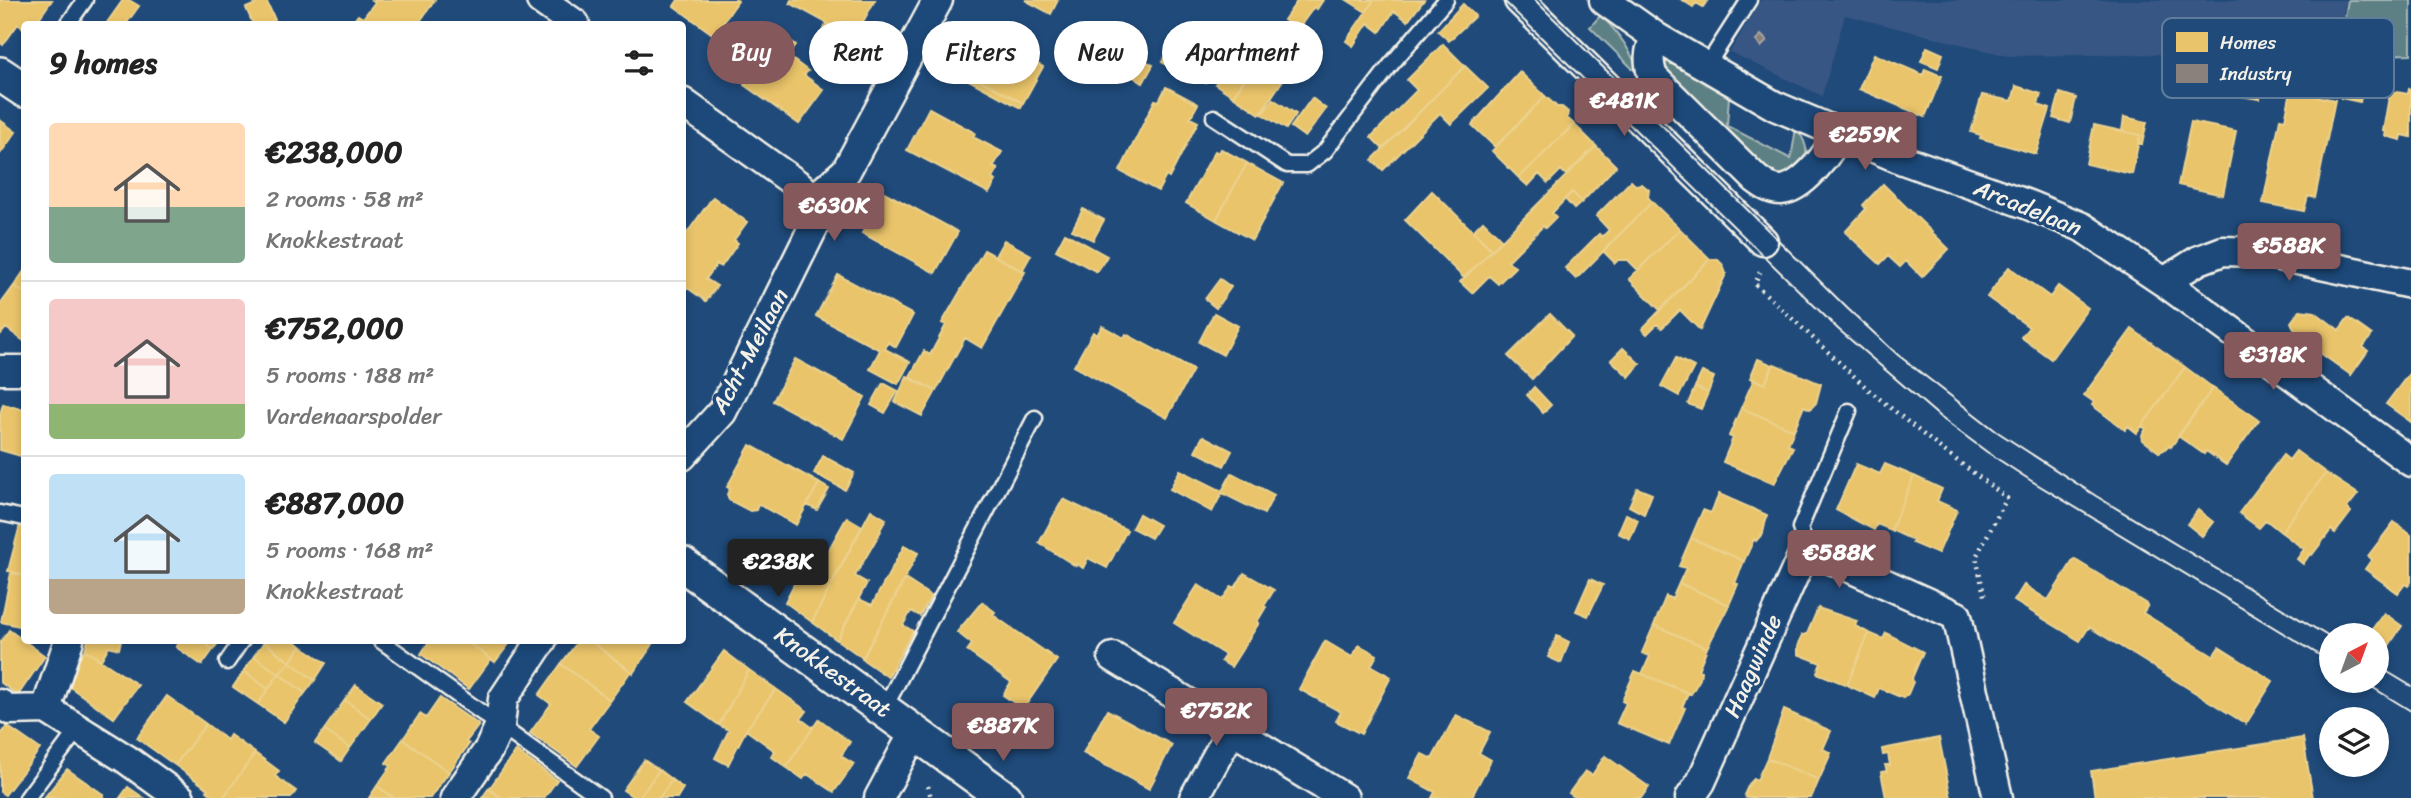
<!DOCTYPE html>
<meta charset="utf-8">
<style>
body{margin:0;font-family:Sriracha,sans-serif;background:#f2f2f2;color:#222;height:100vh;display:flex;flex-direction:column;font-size:26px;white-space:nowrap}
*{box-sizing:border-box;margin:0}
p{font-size:23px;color:#767676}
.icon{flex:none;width:38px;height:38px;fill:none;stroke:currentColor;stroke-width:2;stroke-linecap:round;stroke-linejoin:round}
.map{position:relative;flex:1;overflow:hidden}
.details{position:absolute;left:21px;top:21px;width:665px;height:623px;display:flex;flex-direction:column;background:#fff;border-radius:7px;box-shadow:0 4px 10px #0003}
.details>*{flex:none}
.hud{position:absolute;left:707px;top:21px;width:665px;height:63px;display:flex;gap:14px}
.needle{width:46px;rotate:41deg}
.controls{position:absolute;left:2319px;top:623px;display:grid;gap:14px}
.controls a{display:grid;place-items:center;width:70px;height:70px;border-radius:50%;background:#fff;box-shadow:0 4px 10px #0003;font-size:35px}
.price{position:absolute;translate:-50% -60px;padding:0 16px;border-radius:7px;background:#85585c;color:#fff;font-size:23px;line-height:46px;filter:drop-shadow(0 2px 4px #0008)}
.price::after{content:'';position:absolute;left:50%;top:42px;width:21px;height:16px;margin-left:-10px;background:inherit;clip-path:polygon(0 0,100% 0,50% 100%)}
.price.on{background:#222;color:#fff}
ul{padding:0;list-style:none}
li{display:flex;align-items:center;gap:21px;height:175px;padding:0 28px}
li+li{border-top:2px solid #e0e0e0}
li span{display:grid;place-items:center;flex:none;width:196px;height:140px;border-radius:7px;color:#555}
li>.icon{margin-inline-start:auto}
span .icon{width:84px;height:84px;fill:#fffc;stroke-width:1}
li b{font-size:30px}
h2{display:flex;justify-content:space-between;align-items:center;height:84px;padding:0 28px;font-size:30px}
.tag{padding:0 24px;border-radius:32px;background:#fff;box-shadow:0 4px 10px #0003;font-size:24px;line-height:63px}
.tag.on{background:#85585c;color:#fff}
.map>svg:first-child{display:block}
.built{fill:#375784}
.green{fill:#5d8085;stroke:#a8b8b6;stroke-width:2}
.homes{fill:#e9c46a;stroke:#ecd290;stroke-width:2}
.industry{fill:#8a817c;stroke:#aaa39c;stroke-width:2}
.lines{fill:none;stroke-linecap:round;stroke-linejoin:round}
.service-casing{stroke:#f4f1e8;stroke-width:19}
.minor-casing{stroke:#f4f1e8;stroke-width:33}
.tertiary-casing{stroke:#f4f1e8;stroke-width:38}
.path{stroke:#f4f1e8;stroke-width:4.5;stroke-dasharray:2 5;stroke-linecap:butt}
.service{stroke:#1f4a7a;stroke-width:14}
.minor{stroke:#1f4a7a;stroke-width:28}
.tertiary{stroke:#1f4a7a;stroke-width:33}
.tram{stroke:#f4f1e8;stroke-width:2}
.labels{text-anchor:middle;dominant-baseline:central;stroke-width:7;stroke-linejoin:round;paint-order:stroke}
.street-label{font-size:23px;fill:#f4f1e8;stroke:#1f4a7a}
.key{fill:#1f4a7a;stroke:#5f7c9b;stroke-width:2}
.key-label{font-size:19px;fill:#f4f1e8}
</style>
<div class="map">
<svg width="2411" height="798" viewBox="0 0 2411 798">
<rect width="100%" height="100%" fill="#1f4a7a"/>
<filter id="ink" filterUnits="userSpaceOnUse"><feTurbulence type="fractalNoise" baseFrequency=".0143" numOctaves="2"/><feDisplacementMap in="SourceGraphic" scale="14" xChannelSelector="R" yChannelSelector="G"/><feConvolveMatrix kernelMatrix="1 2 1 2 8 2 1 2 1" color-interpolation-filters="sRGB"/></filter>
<g filter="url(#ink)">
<path class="built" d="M1761,0h585l-10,52 -328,4 -163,-41 -23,81 -92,-44z"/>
<path class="green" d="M2348,0h63v54l-73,2z
M1601,15c18,19 31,36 39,61l-50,-49z
M1668,60l61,36 -2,30 64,33 5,-31c21,27 8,49 -25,48l-110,-109z"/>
<path class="homes" d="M0,0h52l-17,24h-11v5l-6,-5 -15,21 -3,-3z
M123,0h6l10,6 -13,18h-20z
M266,0l9,20 -10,4h-12l-7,-16z
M372,0h63l-17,24h-67l7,-9 5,3 12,-16z
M678,0h59l1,1 -24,34 -40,-29z
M791,0h84l-21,38 -64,-35z
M1025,0h33l-7,14z
M1298,0h25l-6,9 -3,-2 -16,22 -14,-9z
M1347,0h27l-8,12z
M1374,0h50l-16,21 -14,-10 -14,21 -12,-9 -15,23 -7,-5z
M1682,0h26l-5,7 -7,-4 -3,4z
M1463,4l12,12 -26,25 -11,-10z
M827,23l27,15 -9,14 -27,-14z
M974,30l69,37 -20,36 -47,-25 3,-6 -22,-12z
M781,34l15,11 -10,13 -15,-10z
M1173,42l20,11 -11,20 -20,-11z
M1443,44l22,22 -82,83 -12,-12 46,-47 -10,-10z
M1927,47l16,7 -5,14 -17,-7z
M771,48l15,10 2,-2 20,15 -4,4 20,15 -25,34 -55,-39z
M1262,53l27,18 -29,43 -27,-18z
M1874,54l49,21 2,-6 17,7 -17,41 -66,-28z
M1136,55l17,10 -10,18 -16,-10z
M1196,58l18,10 -9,15 -18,-10z
M957,60l22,12 -3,6 -22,-12z
M1229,63l19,12 -15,21 -18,-12z
M2245,63h25l-2,15 -4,-1 -4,22 -20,-3z
M954,66l69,37 -2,5 -69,-37z
M1465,66l23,22 -37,36 -11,-11 -57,57 -11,-10z
M2348,66l19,3 -7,33 -19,-4z
M1520,72l25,24 -50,51 -23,-22z
M2016,86l25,8 -3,11 12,4 -14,45 -56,-16 1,-3 -10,-3 11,-37 30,6z
M1166,87l32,17 -8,14 8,4 -29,56 -3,-2 -8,15 -38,-20 35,-71 4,1z
M2409,89l2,1v47l-9,-2 -1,5 -16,-4 1,-4 -3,-1 7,-40 18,3z
M2291,91l44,9 -20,98 -7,-2 -4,15 -41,-8 17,-84 5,1z
M2060,93l16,5 -6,25 -17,-5z
M1545,96l12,11h5l6,5 -1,6 7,6 -55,54 -27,-27z
M1312,98l14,11 -21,28 -14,-10z
M1273,99l23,15 -10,15 -24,-15z
M929,108l46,25 -2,4 29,15 -9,15 5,2 -6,10 4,2 -7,12 -82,-43z
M2124,117l23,5 -5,22 -4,-1 2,-8 -18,-4z
M0,120l16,12 -16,22z
M2191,122l45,9 -13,64 -45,-10z
M1574,124l22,22 -30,29 -5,-5 -13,13 -9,-9 -11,12 -9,-8z
M2094,125l46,10 -8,39 -46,-10z
M1596,146l20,20 -34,36 -10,-10 -20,21 4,4 -11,11 -2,-2 -35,35 7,6 -17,17 -9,-8 -17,17 -12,-11z
M1221,149l26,14 -31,57 -30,-17 29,-52 4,2z
M1247,163l36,20 -31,57 -36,-20z
M1631,181l4,4 7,-1 7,6 -1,7 4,5 -76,77 -11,-11 34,-34 3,3 7,-7 -13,-14z
M1883,184l66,65 -27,28 -16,-16 -6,6 -12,-11 -8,8 -35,-32 21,-23 -3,-4z
M1432,191l60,59 -28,28 -59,-58z
M884,192l74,40 -23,41 -73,-40z
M1572,192l10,10 -8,7 -9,-10z
M713,197l34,25 -13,18 4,3 -17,24 -4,-3 -11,15 11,7 -11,15 -24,-17v-44z
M1652,202l28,27 -42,41 -10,-10h-10l-3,3 -12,-12z
M1083,209l21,11 -11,20 -21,-10z
M1483,221l19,19 -10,10 -19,-19z
M1680,229l30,30 -50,51 -31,-31z
M1065,233l42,23 -10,16 -41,-22z
M1004,240l27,15 -9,16 -27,-15z
M984,250l41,22 -43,76 -17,-10 -29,53 -27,-13 15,-27 6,4 16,-30 -4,-2z
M1710,259l8,1 5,5 3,9 -26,56 -20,-20 -18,18 -5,-4 -10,10 -5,-5z
M2009,267l41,30 8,-11 30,22 -37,51 -30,-22 8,-10 -42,-30z
M24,271v22l-10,-7z
M838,275l75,40 -17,32 -8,-5 -3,7 25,13 -12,22 -28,-15 10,-19 -64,-34z
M1220,279l11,8 -15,21 -11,-9z
M14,286l10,7v48l-18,-13 -6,7v-30z
M2300,310l15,2 24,18 9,-12 24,17 -9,12 5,4 -17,24 -53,-38 -7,-15z
M1214,313l24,13 -15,29 -24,-13z
M1550,314l22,22 -40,43 -24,-23z
M1102,326l22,12 2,-4 67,36 -26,48 -93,-52 19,-34 4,3z
M2132,329l53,38 -48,66 -9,-7 -3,4 -33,-25 2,-3 -10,-7z
M1623,348l17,16 -11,13 -18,-17z
M1676,358l18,9 -15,29 -18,-10z
M795,359l70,38 -22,42 -70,-38z
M1758,359l15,6 -8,19 -15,-6z
M1774,364l47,20 -5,19 -6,6 -6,-3 -10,24 -53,-22 13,-29 11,5z
M2185,367l28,21 -42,59 -2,-2 -5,5 -5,2 -16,-12 -1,-5 4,-6 -4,-3z
M2411,371v51l-25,-18z
M1702,372l12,5 -6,16 -13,-6z
M907,376l29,15 -14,25 -27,-14z
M883,383l15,8 -13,22 -14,-8z
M1534,387l17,18 -8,8 -16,-18z
M1695,387l13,6 -7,16 -13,-5z
M2213,388l46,32 -33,45 -20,-14 -2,3 -26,-18z
M3,404l21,6v47l-24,-7v-36z
M1741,408l53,22 -6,15 5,2 -19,37 -51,-22 10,-24 -4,-2z
M1203,436l29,15 -8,15 -29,-15z
M750,445l69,38 -23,42 -38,-21 -2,6 -6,1 -21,-11 -2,-6 3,-5 -3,-2z
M2296,451l30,22 -45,59 -15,-12 -7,8 -20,-15 44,-58 6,5z
M823,456l31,17 -9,17 -31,-17z
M1856,464l24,10 5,-10 29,12 -23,54 -14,-6 -3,6 -38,-20z
M1180,470l42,21 10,-18 42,22 -10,19 -42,-21 -10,19 -42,-23z
M2326,473l32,21 -11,14 4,4 -16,21 -4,-3 -19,25 -2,-1 -7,10 -6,-5 7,-10 -23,-17z
M1914,476l28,13 -5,12 20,9 -19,44 -26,-11 1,-3 -22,-10z
M819,483l10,6 -12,21 -10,-5z
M1637,488l15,6 -8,20 -15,-8z
M1719,494l48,21 -4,18 -7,8 -2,-2 -10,22 -53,-23 12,-28 8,3z
M1063,499l64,31 -20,38 -19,-10 -5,10 -6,-4 -1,2 -37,-23z
M871,510l15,9 -6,11 1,1 -26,45 12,7 -30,57 -25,-18z
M2198,510l15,12 -11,14 -15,-12z
M1139,514l20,11 -8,13 -19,-10z
M1626,514l12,6 -8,19 -12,-6z
M847,517l15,9 -50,96 -27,-20 21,-42 13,7z
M21,521l3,1v53l-16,-4z
M2394,522l17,13v47l-3,4 -3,-2 -7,9 -33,-24 7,-10 -4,-3z
M1691,538l53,23 -9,22 3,1 -9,21 -50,-22 7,-15 -7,-2z
M904,546l14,7 -55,105 -26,-18 22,-41 13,6z
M2074,559l74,46 -5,8 70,43 6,-9 54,34 -27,43 -157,-97 -9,14 -66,-40 10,-16 24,15z
M11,573l13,2v52l-23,-5z
M1244,573l30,17 -10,16 2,1 -9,15 2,1 -28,44 -10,-6 4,-6 -51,-32 24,-38 24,15 10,-14 3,2z
M905,579l26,17 -11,20 -9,-5 -8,14 10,6 -25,46 -26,-18z
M1590,579l13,6 -15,31 -12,-5z
M1679,583l50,22 -22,43 -53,-23 12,-29 6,3z
M982,602l13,10 -2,3 64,45 -34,49 -20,-14 8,-13 -44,-31 5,-7 -15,-12z
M1818,608l39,13 -2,5 14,7 -22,52 -30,-12 4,-10 -23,-9v-7l4,-12 5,-1z
M2384,613l18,13 -18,27 -8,-5v-13h-8z
M1654,625l53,23 -9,22 3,1 -1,8 -9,15 -49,-20 8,-18 -8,-3z
M9,630l36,26 -27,39 -18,-13v-39z
M1869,633l14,6 3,-6 37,19 -11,26 1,4 -5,12 -5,4 -24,-10 -4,10 -28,-13z
M1557,636l12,6 -8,21 -13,-6z
M88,640h33l-2,9 -10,-3 -8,14 -16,-10z
M181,640h20l12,10 -11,15 -26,-18z
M201,640h19l-7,10z
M265,640h29l7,6 -11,16 -26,-20z
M430,640h35l26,19 -22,30 -48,-35z
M465,640h47l-17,22z
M579,640h10l42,31 -21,29 -49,-36z
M589,640h65l1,1 -22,32z
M1325,641l27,16 7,-12 18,10 -6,11 20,11 -30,57 -25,-13 5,-9 -42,-23z
M264,642l26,20 -11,12 -25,-18z
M301,646l25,17 -11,17 -25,-18z
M85,650l53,35 -24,33 -51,-36z
M724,651l25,19 -30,55 -32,-23z
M254,656l25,18 -11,15 -24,-18z
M290,662l25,18 -10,13 -26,-19z
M561,664l49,36 -21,29 10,7 -22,30 -47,-33 21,-29 -12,-9z
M749,670l27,19 -30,41 -18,35 -13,-7 14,-28 -10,-5z
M244,671l24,18 -10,15 -25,-17z
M1635,671l53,22 -6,14 3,1 -16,37 -52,-22 9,-20 -4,-2z
M279,674l26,19 -21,29 -26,-18z
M356,685l26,18 -11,16 -26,-19z
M776,689l31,22 -6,8 12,9 -27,39 -15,-11 4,-5 -29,-21z
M167,696l39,28 -31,41 -38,-27z
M440,698l39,27 -13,17 3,2 -20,28 -46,-33 17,-25 6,4z
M345,700l26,19 -21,29 -26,-18z
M1107,710l65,35 -23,44 -66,-36z
M1784,710l47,21 -8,18 8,4 -12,27 -52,-22z
M1456,715l34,17 -11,21 12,7 -20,38h-39l3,-6 -26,-14 13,-24 10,5z
M819,719l31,23 -9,14 13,8 -20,28 -27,-18 -4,5 -17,-12z
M206,724l21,16 3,-5 25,18 -32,45h-7l-9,-7 1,-2 -33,-24z
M7,726l33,23 -35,46 -5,-3v-56z
M324,730l26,18 -9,13 -26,-18z
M1939,738l12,60h-65l-5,-26 6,-1 -2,-6h5l-2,-11 -5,1 -1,-6z
M2303,738l10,60h-218l-4,-27z
M403,739l46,33 -19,26h-36l-17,-12 14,-20 -5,-3z
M516,751l41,29 -13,18h-42l-13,-9z
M255,753l24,18 -4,5 21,15 -5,7h-68z
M1605,756l44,31 -8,11h-65l-7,-5 16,-22 7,4z
M1767,758l52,22 -8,18h-65l-2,-3 5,-11 5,-5 3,1z
M644,760l15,10 -20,28h-4l-12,-8z
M67,769l37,26 -1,3h-59z
M659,770l13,10 -13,18h-20z
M672,780l11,8 -6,10h-18z
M377,786l17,12h-25z
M128,787l16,11h-24z
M489,788l1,2 12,8h-20z"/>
<path class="industry" d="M1761,35l6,6 -6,6 -5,-6z"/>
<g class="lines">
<g class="service-casing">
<path id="service" d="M68,24l17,-24
M1706,67l43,-67
M1214,117l73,48h20l18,-14 64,-84 57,-67
M0,513l24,5
M1806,548l-6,-20 49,-117
M380,640l221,158
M227,662l15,-22
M884,709l151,-291
M27,798l51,-69"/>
</g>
<g class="minor-casing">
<path id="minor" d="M541,0l34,24
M1519,0l244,241
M1604,0l52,37 119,69 128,54 123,44 56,23 82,55 247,180
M1656,37c-8,14 -8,25 -3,40l103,102c8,6 15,11 25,11 21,-1 50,-38 56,-56
M682,102l119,85 12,13
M2164,282l35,-22 24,-9 37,1 151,32
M0,370h24
M682,456l40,-44 92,-186 3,-13 -4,-13 33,-29 92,-171
M69,640l-23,69 80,50 54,39
M1113,657l231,141
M0,704l10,6 36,-1
M455,798l34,-49 11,-24 3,-26 39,-59
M879,798l36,-67
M1194,798l38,-69
M1690,798l11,-16 105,-234 151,68 41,182"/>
</g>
<g class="tertiary-casing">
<path id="tertiary" d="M0,74l24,16
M682,564l323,234"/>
</g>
<path class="path" d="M1760,272l-5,12 115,107 65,53 72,54 -31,59 9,42
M928,786l3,12"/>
<use href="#service" class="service"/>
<use href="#minor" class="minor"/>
<use href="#tertiary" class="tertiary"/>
<path class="tram" d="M1503,0l335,329 102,88 47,35 43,28 301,182
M1535,0l313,309 50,46 98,76 100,65 235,142
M2376,665l35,21
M2362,681l49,30"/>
</g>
</g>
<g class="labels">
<g class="street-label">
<text transform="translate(2028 208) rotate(22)">Arcadelaan</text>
<text transform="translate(750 351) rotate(-62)">Acht-Meilaan</text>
<text transform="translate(1753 666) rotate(-66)">Haagwinde</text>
<text transform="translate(833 672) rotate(36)">Knokkestraat</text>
</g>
</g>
<rect x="2162" y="18" width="232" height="80" rx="10" class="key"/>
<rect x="2176" y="32" width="32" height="20" fill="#e9c46a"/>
<rect x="2176" y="64" width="32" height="19" fill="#8a817c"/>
<g class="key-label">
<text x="2220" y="49">Homes</text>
<text x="2220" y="80">Industry</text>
</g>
</svg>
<div class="controls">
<a><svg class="needle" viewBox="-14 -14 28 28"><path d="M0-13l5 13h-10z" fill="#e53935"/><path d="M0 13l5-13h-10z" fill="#767676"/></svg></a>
<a><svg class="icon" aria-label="layers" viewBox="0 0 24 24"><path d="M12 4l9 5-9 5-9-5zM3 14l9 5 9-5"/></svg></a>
</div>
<b class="price" style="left:1624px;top:138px">€481K</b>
<b class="price" style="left:1865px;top:172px">€259K</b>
<b class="price" style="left:834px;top:243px">€630K</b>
<b class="price" style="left:2289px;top:283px">€588K</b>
<b class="price" style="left:2273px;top:392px">€318K</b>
<b class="price" style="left:1839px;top:590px">€588K</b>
<b class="price on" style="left:778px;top:599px">€238K</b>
<b class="price" style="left:1216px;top:748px">€752K</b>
<b class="price" style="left:1003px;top:763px">€887K</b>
<div class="hud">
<a class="tag on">Buy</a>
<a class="tag">Rent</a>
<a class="tag">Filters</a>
<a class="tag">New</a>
<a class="tag">Apartment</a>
</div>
<section class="details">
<h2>9 homes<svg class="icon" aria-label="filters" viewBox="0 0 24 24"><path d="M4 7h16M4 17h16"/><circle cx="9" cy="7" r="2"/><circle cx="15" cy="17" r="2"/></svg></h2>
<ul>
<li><span style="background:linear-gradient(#ffd9b3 60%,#7fa58c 0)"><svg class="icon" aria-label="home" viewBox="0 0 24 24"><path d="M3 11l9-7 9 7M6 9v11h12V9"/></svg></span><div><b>€238,000</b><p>2 rooms · 58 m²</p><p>Knokkestraat</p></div></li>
<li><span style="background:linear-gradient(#f6c9c9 75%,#8fb573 0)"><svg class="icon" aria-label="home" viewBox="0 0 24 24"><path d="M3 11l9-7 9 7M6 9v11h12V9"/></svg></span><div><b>€752,000</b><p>5 rooms · 188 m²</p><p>Vardenaarspolder</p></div></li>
<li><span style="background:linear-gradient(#bfe0f5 75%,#b9a48a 0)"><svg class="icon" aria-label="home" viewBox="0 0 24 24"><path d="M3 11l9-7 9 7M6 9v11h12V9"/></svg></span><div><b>€887,000</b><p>5 rooms · 168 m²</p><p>Knokkestraat</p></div></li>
</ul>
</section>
</div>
